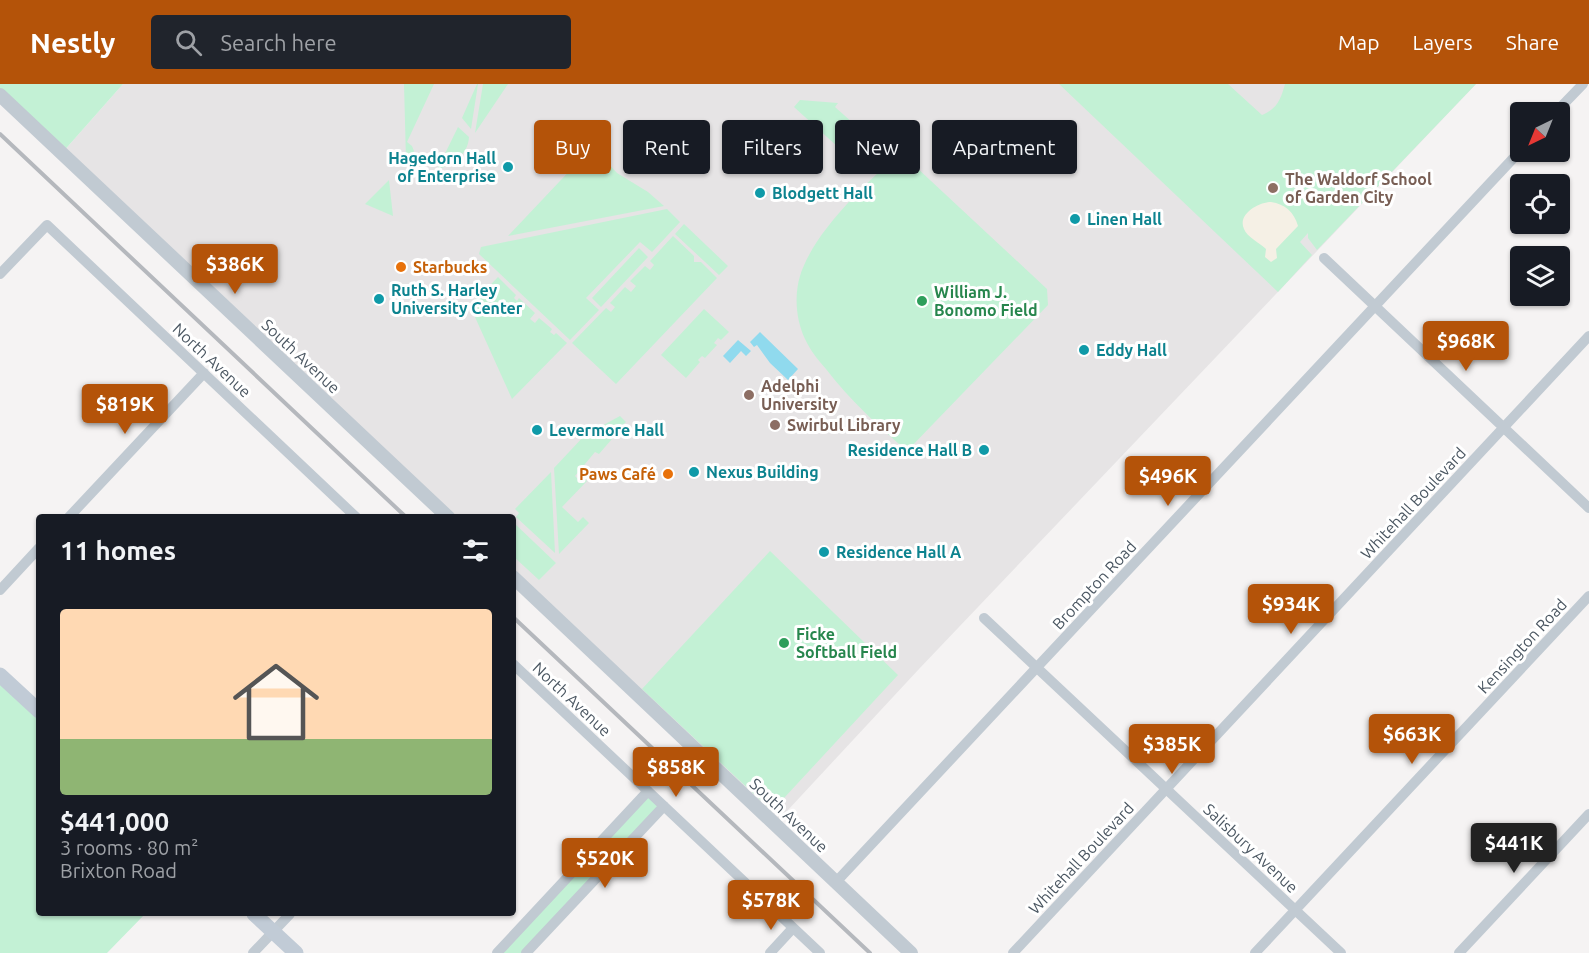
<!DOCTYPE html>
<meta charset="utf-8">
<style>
body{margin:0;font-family:Ubuntu,sans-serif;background:#20242c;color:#f1f3f6;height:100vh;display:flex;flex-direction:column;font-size:22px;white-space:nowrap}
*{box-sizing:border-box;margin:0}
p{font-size:20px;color:#9ea1a6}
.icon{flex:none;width:33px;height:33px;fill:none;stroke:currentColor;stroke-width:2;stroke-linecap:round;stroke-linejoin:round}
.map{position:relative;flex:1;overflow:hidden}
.panel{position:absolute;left:36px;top:430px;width:480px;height:402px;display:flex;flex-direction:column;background:#171b24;border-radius:6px;box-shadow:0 2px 4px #0004}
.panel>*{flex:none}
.banner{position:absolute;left:534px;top:36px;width:570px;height:54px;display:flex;gap:12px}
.needle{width:39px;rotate:223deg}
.controls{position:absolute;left:1510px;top:18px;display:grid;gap:12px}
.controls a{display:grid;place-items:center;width:60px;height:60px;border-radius:6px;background:#171b24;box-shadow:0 2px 4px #0004;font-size:30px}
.price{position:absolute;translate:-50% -51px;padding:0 14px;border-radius:6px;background:#b45309;color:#fff;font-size:20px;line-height:39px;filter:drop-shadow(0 2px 3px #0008)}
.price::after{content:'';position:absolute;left:50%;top:36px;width:18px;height:14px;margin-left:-9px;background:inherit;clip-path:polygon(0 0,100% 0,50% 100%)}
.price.active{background:#222;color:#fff}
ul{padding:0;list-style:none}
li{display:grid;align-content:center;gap:12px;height:318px;padding:0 24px}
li+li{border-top:2px solid #363941}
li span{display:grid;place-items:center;height:186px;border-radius:6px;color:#555}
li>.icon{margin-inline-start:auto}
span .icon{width:108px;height:108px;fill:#fffc;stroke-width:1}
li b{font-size:26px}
h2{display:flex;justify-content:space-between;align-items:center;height:72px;padding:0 24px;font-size:26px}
.chip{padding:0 21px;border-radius:6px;background:#171b24;box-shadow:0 2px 4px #0004;font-size:21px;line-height:54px}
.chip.active{background:#b45309;color:#fff}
header{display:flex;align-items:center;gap:36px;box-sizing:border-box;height:84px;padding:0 30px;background:#b45309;color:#fff}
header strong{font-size:28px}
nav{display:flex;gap:33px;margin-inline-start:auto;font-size:21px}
.search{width:420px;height:54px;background:#20242c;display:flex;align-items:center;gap:15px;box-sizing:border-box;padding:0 21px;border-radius:6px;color:#9ea1a6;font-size:22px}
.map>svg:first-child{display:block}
.education{fill:#e6e4e5}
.green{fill:#c3f1d5}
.sand{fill:#f5f0e5}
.water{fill:#90daee}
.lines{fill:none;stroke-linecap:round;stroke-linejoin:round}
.minor{stroke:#c1cad2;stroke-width:10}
.tertiary{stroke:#c1cad2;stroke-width:14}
.secondary{stroke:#c1cbd6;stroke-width:15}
.rail{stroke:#b5b8bd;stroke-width:4}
.culture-dot{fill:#0f9aa8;stroke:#fff;stroke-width:2}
.education-dot{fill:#8d6e63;stroke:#fff;stroke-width:2}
.food-dot{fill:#e8710a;stroke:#fff;stroke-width:2}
.leisure-dot{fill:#2e9e5b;stroke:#fff;stroke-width:2}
.labels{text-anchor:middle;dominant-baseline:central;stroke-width:6;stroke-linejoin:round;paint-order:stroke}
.culture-label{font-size:16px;font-weight:bold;fill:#0d838f;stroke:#fff;text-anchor:start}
.education-label{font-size:16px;font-weight:bold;fill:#785e54;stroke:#fff;text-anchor:start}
.food-label{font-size:16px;font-weight:bold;fill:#c56008;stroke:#fff;text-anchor:start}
.leisure-label{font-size:16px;font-weight:bold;fill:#27864d;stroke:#fff;text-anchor:start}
.street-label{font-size:16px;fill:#4a5661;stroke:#fff}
</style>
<header>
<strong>Nestly</strong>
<div class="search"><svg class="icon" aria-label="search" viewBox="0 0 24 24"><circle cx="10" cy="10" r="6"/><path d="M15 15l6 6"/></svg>Search here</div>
<nav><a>Map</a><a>Layers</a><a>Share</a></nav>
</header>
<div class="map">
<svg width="1589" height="869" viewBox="0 0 1589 869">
<rect width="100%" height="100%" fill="#f5f3f3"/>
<path class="education" d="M123,0h1353l-557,585 -144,155 -262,-247v-59l-64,-1 -387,-364z"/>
<path class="green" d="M0,0h123l-61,69 -62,-59z
M404,0h30l-27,58 5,4 2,5 -3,7 -5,2z
M477,0h1l-7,45 -9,-11z
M483,0h25l-33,49z
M1059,0h169l34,31c15,-6 19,-16 23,-31h191l-159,166 -9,-12v-5l-8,9 12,13 -34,37z
M800,16l38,3 -3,4 18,16 -8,16 -7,8 -44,-40z
M458,43l11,10c-1,18 -16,27 -32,33z
M594,61l4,1 8,15 11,12 31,19 16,14 -156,30z
M901,69l146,136 1,16 -141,146c-29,-25 -57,-51 -81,-82 -8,-9 -16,-19 -21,-30 -9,-19 -11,-43 -5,-63 13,-43 67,-95 101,-123z
M389,96l4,36 -28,-12z
M667,125l13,13 -28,30 -12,-10 -54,56 13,12 -29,30 -91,-86 2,-7z
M684,140l44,42 -9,9 -44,-41z
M673,152l21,20v6h7l16,16 -101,106 -44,-41 34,-35 5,4 4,-5 -5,-4 15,-16 6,5 5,-6 -6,-5 15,-15 5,4 4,-5 -4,-4z
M639,164l9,9 -47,50 -9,-9z
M498,193l18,18 -2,3 3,3 2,-3 16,15 -5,6 5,4 4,-5 13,11 -2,3 4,3 2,-2 11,10 -55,56 -42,-93z
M704,225l25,23 -8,8 -3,-2 -4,5 3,2 -12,13 -3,-2 -4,4 2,2 -14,16 -25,-23z
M620,332l6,6 -9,8 1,2 -19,22 -4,-2 -20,24 6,6 3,-4 3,3 -25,26 16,15 5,-5 6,6 -30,31 -5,-86 31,-33z
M551,388l4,81 -39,-36 3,-4 -4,-4z
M513,438l43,41 -17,17 -26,-24z
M770,467l128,124 -126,136 -130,-122z
M0,590l39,37v203h106l-38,39h-107z
M648,710l13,12 -138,147h-23z"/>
<path class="sand" d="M1271,118c14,2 23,10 27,24l-22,23 1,9 -6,4 -6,-5 1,-8c-6,-6 -19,-12 -22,-20 -7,-15 15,-27 27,-27z"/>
<path class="water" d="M760,248l38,37 -10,11 -18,-17 -13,-18 -3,2 -4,-5z
M738,256l13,11 -5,5 -5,-5 -11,12 -7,-7z"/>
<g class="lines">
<path class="minor" d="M1556,28l27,-28
M1324,174l265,250
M0,190l47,-49 310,293
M68,434l136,-145
M0,506l39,-42
M984,534l357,335
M513,580l307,289
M836,798l685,-732
M253,869l37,-39
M497,869l151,-162
M526,869l138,-147
M770,869l23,-25
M1013,869l576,-617
M1255,869l334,-357
M1459,869l130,-139"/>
<path class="tertiary" d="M0,11l449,423
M513,493l398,376"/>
<path class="secondary" d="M0,591l39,36
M254,830l42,39"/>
<path class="rail" d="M0,50l407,384
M513,533l357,336"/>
</g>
<g class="culture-dot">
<circle cx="508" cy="83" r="6"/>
<circle cx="760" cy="109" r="6"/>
<circle cx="1075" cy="135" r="6"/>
<circle cx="379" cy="215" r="6"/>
<circle cx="1084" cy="266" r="6"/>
<circle cx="537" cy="346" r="6"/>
<circle cx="984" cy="366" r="6"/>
<circle cx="694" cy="388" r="6"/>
<circle cx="824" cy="468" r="6"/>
</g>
<g class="education-dot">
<circle cx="1273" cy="104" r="6"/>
<circle cx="749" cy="311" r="6"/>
<circle cx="775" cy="341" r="6"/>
</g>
<g class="food-dot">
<circle cx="401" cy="183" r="6"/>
<circle cx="668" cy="390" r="6"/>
</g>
<g class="leisure-dot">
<circle cx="922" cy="217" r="6"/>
<circle cx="784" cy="559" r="6"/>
</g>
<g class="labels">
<g class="culture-label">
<text x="496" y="74" text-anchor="end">Hagedorn Hall<tspan x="496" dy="18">of Enterprise</tspan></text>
<text x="772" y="109">Blodgett Hall</text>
<text x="1087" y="135">Linen Hall</text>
<text x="391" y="206">Ruth S. Harley<tspan x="391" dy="18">University Center</tspan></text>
<text x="1096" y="266">Eddy Hall</text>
<text x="549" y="346">Levermore Hall</text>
<text x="972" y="366" text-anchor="end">Residence Hall B</text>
<text x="706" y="388">Nexus Building</text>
<text x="836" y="468">Residence Hall A</text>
</g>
<g class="education-label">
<text x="1285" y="95">The Waldorf School<tspan x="1285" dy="18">of Garden City</tspan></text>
<text x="761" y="302">Adelphi<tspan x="761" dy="18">University</tspan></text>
<text x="787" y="341">Swirbul Library</text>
</g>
<g class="food-label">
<text x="413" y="183">Starbucks</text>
<text x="656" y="390" text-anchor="end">Paws Café</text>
</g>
<g class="leisure-label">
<text x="934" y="208">William J.<tspan x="934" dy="18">Bonomo Field</tspan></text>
<text x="796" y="550">Ficke<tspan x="796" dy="18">Softball Field</tspan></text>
</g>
<g class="street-label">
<text transform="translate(301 272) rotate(43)">South Avenue</text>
<text transform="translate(212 276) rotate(43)">North Avenue</text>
<text transform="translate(1413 419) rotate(-47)">Whitehall Boulevard</text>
<text transform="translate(1094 501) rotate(-47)">Brompton Road</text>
<text transform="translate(1522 562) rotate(-47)">Kensington Road</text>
<text transform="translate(572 615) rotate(43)">North Avenue</text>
<text transform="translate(789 731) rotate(43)">South Avenue</text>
<text transform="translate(1251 764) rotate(43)">Salisbury Avenue</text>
<text transform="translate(1081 774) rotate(-47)">Whitehall Boulevard</text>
</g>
</g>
</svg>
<div class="controls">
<a><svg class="needle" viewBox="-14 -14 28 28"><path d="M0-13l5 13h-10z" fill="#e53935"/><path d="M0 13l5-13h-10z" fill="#9ea1a6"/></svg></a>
<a><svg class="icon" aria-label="locate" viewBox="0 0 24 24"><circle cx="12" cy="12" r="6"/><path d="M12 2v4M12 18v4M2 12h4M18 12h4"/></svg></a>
<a><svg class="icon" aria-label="layers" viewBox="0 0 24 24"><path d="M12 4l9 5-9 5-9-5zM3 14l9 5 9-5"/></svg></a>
</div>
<b class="price" style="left:235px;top:211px">$386K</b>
<b class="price" style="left:1466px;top:288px">$968K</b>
<b class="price" style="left:125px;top:351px">$819K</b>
<b class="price" style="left:1168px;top:423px">$496K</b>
<b class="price" style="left:1291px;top:551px">$934K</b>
<b class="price" style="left:1412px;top:681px">$663K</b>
<b class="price" style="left:1172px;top:691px">$385K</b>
<b class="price" style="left:676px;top:714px">$858K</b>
<b class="price active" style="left:1514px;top:790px">$441K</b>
<b class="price" style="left:605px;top:805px">$520K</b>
<b class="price" style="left:771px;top:847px">$578K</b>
<div class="banner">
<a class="chip active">Buy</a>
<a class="chip">Rent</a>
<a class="chip">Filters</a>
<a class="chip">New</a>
<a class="chip">Apartment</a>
</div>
<section class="panel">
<h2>11 homes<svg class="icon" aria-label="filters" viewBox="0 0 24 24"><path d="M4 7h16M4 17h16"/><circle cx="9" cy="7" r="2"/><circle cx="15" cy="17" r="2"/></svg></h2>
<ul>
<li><span style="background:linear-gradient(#ffd9b3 70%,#8fb573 0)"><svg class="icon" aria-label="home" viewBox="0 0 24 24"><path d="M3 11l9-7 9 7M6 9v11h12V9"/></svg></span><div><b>$441,000</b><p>3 rooms · 80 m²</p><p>Brixton Road</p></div></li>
</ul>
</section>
</div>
